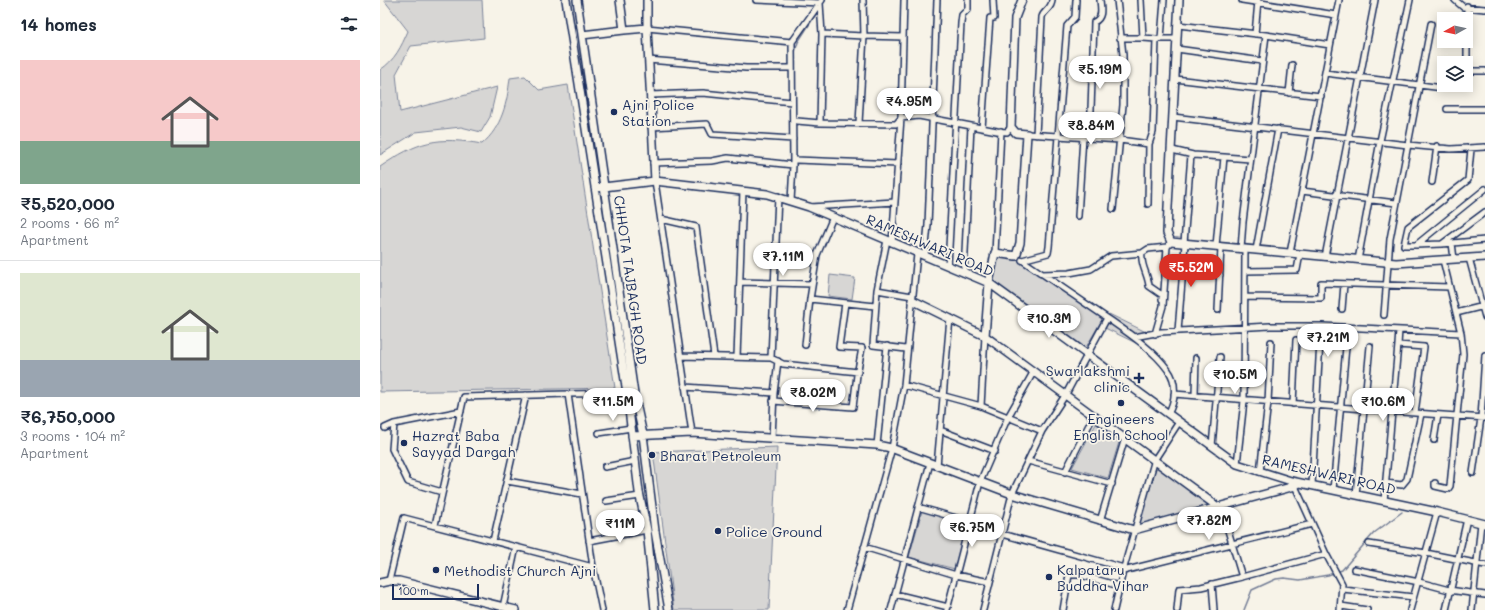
<!DOCTYPE html>
<meta charset="utf-8">
<style>
body{margin:0;font-family:Mali,sans-serif;background:#f2f2f3;color:#1f2937;height:100vh;display:flex;flex-direction:column;font-size:15px;white-space:nowrap}
*{box-sizing:border-box;margin:0}
p{font-size:13px;color:#747a83}
.icon{flex:none;width:22px;height:22px;fill:none;stroke:currentColor;stroke-width:2;stroke-linecap:round;stroke-linejoin:round}
.map{position:relative;flex:1;overflow:hidden}
.sheet{display:flex;flex-direction:column;background:#fff;width:380px}
.sheet>*{flex:none}
.needle{width:26px;rotate:262deg}
.fabs{position:absolute;left:1057px;top:12px;display:grid;gap:8px}
.fabs a{display:grid;place-items:center;width:36px;height:36px;border-radius:0px;background:#fff;box-shadow:0 2px 10px #0003;font-size:20px}
.scale{position:absolute;left:12px;bottom:10px;width:87px;box-sizing:border-box;padding-left:4px;border:2px solid #1b2f5e;border-top:0;font-size:11px;line-height:14px;white-space:nowrap;color:#1b2f5e;-webkit-text-stroke:3px #f7f3e8;paint-order:stroke}
.price{position:absolute;translate:-50% -34px;padding:0 9px;border-radius:14px;background:#fff;color:#222;font-size:13px;line-height:26px;filter:drop-shadow(0 1px 2px #0008)}
.price::after{content:'';position:absolute;left:50%;top:24px;width:12px;height:9px;margin-left:-6px;background:inherit;clip-path:polygon(0 0,100% 0,50% 100%)}
.price.current{background:#d93025;color:#fff}
ul{padding:0;list-style:none}
li{display:grid;align-content:center;gap:8px;height:212px;padding:0 20px}
li+li{border-top:1px solid #e0e1e3}
li span{display:grid;place-items:center;height:124px;border-radius:0px;color:#555}
li>.icon{margin-inline-start:auto}
span .icon{width:72px;height:72px;fill:#fffc;stroke-width:1}
li b{font-size:17px}
h2{display:flex;justify-content:space-between;align-items:center;height:48px;padding:0 20px;font-size:17px}
main{display:flex;flex:1;min-height:0}
.map>svg:first-child{display:block}
.green{fill:#d7d6d4;stroke:#798299}
.lines{fill:none;stroke-linecap:round;stroke-linejoin:round}
.stream{stroke:#727c95;stroke-width:1.5}
.street-casing{stroke:#1b2f5e;stroke-width:8}
.secondary-casing{stroke:#1b2f5e;stroke-width:10}
.street{stroke:#f7f3e8;stroke-width:5}
.secondary{stroke:#f7f3e8;stroke-width:7}
.poi-dot{fill:#1b2f5e;stroke:#f7f3e8;stroke-width:1.5}
.labels{text-anchor:middle;dominant-baseline:central;stroke-width:3.5;stroke-linejoin:round;paint-order:stroke}
.poi-label{font-size:14px;fill:#1b2f5e;stroke:#f7f3e8;text-anchor:start}
.street-label{font-size:14px;fill:#1b2f5e;stroke:#f7f3e8}
</style>
<main>
<section class="sheet">
<h2>14 homes<svg class="icon" aria-label="filters" viewBox="0 0 24 24"><path d="M4 7h16M4 17h16"/><circle cx="9" cy="7" r="2"/><circle cx="15" cy="17" r="2"/></svg></h2>
<ul>
<li><span style="background:linear-gradient(#f6c9c9 65%,#7fa58c 0)"><svg class="icon" aria-label="home" viewBox="0 0 24 24"><path d="M3 11l9-7 9 7M6 9v11h12V9"/></svg></span><div><b>₹5,520,000</b><p>2 rooms · 66 m²</p><p>Apartment</p></div></li>
<li><span style="background:linear-gradient(#dfe7d0 70%,#9aa5b1 0)"><svg class="icon" aria-label="home" viewBox="0 0 24 24"><path d="M3 11l9-7 9 7M6 9v11h12V9"/></svg></span><div><b>₹6,750,000</b><p>3 rooms · 104 m²</p><p>Apartment</p></div></li>
</ul>
</section>
<div class="map">
<svg width="1105" height="610" viewBox="0 0 1105 610">
<rect width="100%" height="100%" fill="#f7f3e8"/>
<filter id="ink" filterUnits="userSpaceOnUse"><feTurbulence type="fractalNoise" baseFrequency=".025" numOctaves="2"/><feDisplacementMap in="SourceGraphic" scale="8" xChannelSelector="R" yChannelSelector="G"/><feConvolveMatrix kernelMatrix="1 2 1 2 8 2 1 2 1" color-interpolation-filters="sRGB"/></filter>
<g filter="url(#ink)">
<path class="green" d="M4,0h98l2,38 -73,8 -15,28 4,38 97,-25 -7,30 -9,15 -20,-5 -45,5 -36,23v-85c15,-10 21,-23 28,-39z
M145,76l14,14 29,-5 47,303 -235,4v-225c38,-26 57,-31 102,-23 20,-17 25,-41 28,-66z
M617,255l19,3 87,60 -18,31 -94,-67z
M450,275l25,3 -3,21 -24,-3z
M729,314l37,18 -6,13 -37,-18z
M716,424l24,15 -12,39 -36,-10z
M397,447l-8,163h-95l-21,-158z
M777,464l57,42 -75,19z
M542,511l44,13 -11,45 -46,-12z"/>
<g class="lines">
<path class="stream" d="M444,2l1,-2
M415,52l3,-10 18,-28
M864,610l8,-20 24,-11 8,-1 16,2 28,-5 14,-5 32,-37 28,-21"/>
<g class="street-casing">
<path id="street" d="M376,0l64,3 2,31
M483,0l1,36 -42,-2 -2,89 76,1 5,-6 18,-2 78,15 10,1 4,-5
M761,0l2,38 13,1 -3,93 -4,12
M862,0l94,15
M1075,0l8,7 22,2
M1087,6v60l4,5h14
M798,25l88,10 64,10
M267,28l145,14 1,123 -2,36
M875,34l3,-33
M740,38h23
M779,39h18
M781,39l3,-39
M412,42l30,-42
M797,49l85,12
M268,60l98,8h46
M945,73l118,15
M795,79l146,17
M909,93l3,-28
M270,95l53,-2 89,9
M1067,109h38
M793,117l235,28 43,4 34,-2
M417,121l23,2
M479,123l5,-87 39,1
M271,127l56,-3 5,10 81,5
M602,128l8,-110h4l-1,-18
M647,134l93,6 29,4 -1,60
M656,135l6,-118c2,-7 10,-8 10,-17
M710,138l4,-116c9,-4 7,-13 6,-22
M1091,149l-3,31 -60,47 -4,18h12l69,-56
M792,150l21,5 31,2 -8,89
M844,157l26,2
M416,160l102,4
M273,163l59,-2 16,-3 65,7
M275,181l37,252
M1052,182l5,-36
M922,191l94,12
M430,207l85,-5
M733,209l10,-104v-50l-6,-55
M1105,212l-43,32 43,-4
M698,216l5,-79
M453,217l-16,38 -7,44 65,7
M281,219l35,8 18,129
M507,240l-10,50 -4,55 33,4
M512,243l9,-125 3,-118
M804,243l7,-88
M1072,243l2,16
M1036,245l26,-1
M861,249l2,-27 23,-187
M876,250l22,-121
M615,253l6,-122
M762,253c-2,12 6,21 7,33l13,9v4
M910,253l49,-253
M545,256l3,-31 9,-225
M945,257l50,-257
M1089,258l16,59
M642,260l26,-7 1,-6 18,-221 8,-9 1,-17
M642,260l85,58 -41,76 -24,37
M978,260l22,-119 30,-141
M568,266l13,-243 1,-8 6,-6v-9
M865,271l52,-1 3,-16
M584,273l7,-147
M662,274l27,-1 22,-4 20,-13 31,-3 6,-4 19,-2 4,-5
M803,275h37
M360,282l72,2
M497,290l35,6
M865,297l76,1v-15l128,4
M962,309l2,-25
M838,310l3,-63
M1076,313l28,-7
M1004,315l6,-76 41,-215
M727,318c20,14 47,32 61,52 10,13 7,32 0,44
M1019,330l-1,15 26,2 -9,66 70,5
M798,331l7,-87
M775,334l8,-28 4,-59
M754,337l27,-5 109,-6h52l139,7 -18,-73
M425,345l5,-46
M301,356l90,2 12,6 75,8
M357,357l6,-166
M391,358l7,-162
M524,385l77,21
M305,387l89,6 4,-32
M188,394l59,-1
M794,394l241,19
M815,395l1,-37
M393,401l80,6 4,-32 5,-27 -23,-1 6,-44
M913,404l3,-64
M799,422l-24,37 -32,112 189,-47
M14,424l-2,25 16,33 34,10
M5,428l9,-4 67,-13
M560,430l55,21
M219,433l32,-5
M392,438l2,-45
M1054,440l4,-25
M497,445l10,-99
M832,446l8,-89
M648,461l84,23
M857,464l7,-63 1,-152
M557,466l13,-148
M225,467l30,-6
M685,472l29,-57
M880,472l8,-70 3,-60
M1093,473l8,-55 4,-63
M127,481l75,13
M1006,483l16,2 5,-6 14,-65
M1055,483v3l13,3 2,-3 13,-132 -2,-21
M932,485l8,-144
M915,486l31,68 16,30 -2,26
M953,490l13,-143
M976,495l14,-149
M226,501l34,-5
M1004,501l14,-156
M538,507l52,15
M720,521l25,-83
M622,534l122,34
M113,541l33,-146
M209,541l58,-11
M989,544l57,9 59,12
M484,547l92,28 34,7
M213,567l9,43
M974,569l65,13 30,8 36,5
M862,577l84,-23
M9,581l15,-63 189,49 -25,-173 -104,3 -29,128
M832,584l2,26
M963,589l70,8
M515,594l53,13
M961,606l26,4
M123,607l13,-60
M467,610l45,-162 12,-63 13,-131
M511,610l39,-147
M567,610l33,-128 28,-65 26,-46
M603,610l29,-116 30,-63 -61,-25 4,-70
M683,610l6,-35h12l38,11
M734,610l9,-39
M797,610l2,-21 22,-2 41,-10 -21,-70
M1030,610l27,-98
M1066,610l21,-91
M1092,610l9,-87"/>
</g>
<g class="secondary-casing">
<path id="secondary" d="M186,0l61,393 12,99 8,38 8,80
M197,0l57,394 9,41 12,96 14,79
M642,0l-7,18 -4,109 5,6 11,1 -7,109 -4,13 -21,-3 -6,30 -4,53 233,171
M799,0l-11,207 -1,26 4,9 225,21 89,-6
M267,28v-28
M244,30l23,-2 8,153
M202,35l42,-5 -4,-30
M215,188l60,-7 112,13 42,13 180,76 248,181 54,17 146,31 48,12
M532,300l73,36
M252,436l60,-3 185,12 14,3 121,46 122,36 161,-44 4,-3
M0,583l9,-2h10l117,29"/>
</g>
<use href="#street" class="street"/>
<use href="#secondary" class="secondary"/>
</g>
</g>
<g class="poi-dot">
<circle cx="234" cy="112" r="4"/>
<path d="M757 372h4v4h4v4h-4v4h-4v-4h-4v-4h4z"/>
<circle cx="741" cy="403" r="4"/>
<circle cx="24" cy="443" r="4"/>
<circle cx="272" cy="455" r="4"/>
<circle cx="338" cy="531" r="4"/>
<circle cx="56" cy="570" r="4"/>
<circle cx="669" cy="577" r="4"/>
</g>
<g class="labels">
<g class="poi-label">
<text x="242" y="104">Ajni Police<tspan x="242" dy="16">Station</tspan></text>
<text x="750" y="370" text-anchor="end">Swarlakshmi<tspan x="750" dy="16">clinic</tspan></text>
<text x="741" y="418" text-anchor="middle">Engineers<tspan x="741" dy="16">English School</tspan></text>
<text x="32" y="435">Hazrat Baba<tspan x="32" dy="16">Sayyad Dargah</tspan></text>
<text x="280" y="455">Bharat Petroleum</text>
<text x="346" y="531">Police Ground</text>
<text x="677" y="569">Kalpataru<tspan x="677" dy="16">Buddha Vihar</tspan></text>
<text x="64" y="570">Methodist Church Ajni</text>
</g>
<g class="street-label">
<text transform="translate(550 245) rotate(23)">RAMESHWARI ROAD</text>
<text transform="translate(251 280) rotate(82)">CHHOTA TAJBAGH ROAD</text>
<text transform="translate(949 474) rotate(13)">RAMESHWARI ROAD</text>
</g>
</g>
</svg>
<div class="fabs">
<a><svg class="needle" viewBox="-14 -14 28 28"><path d="M0-13l5 13h-10z" fill="#e53935"/><path d="M0 13l5-13h-10z" fill="#747a83"/></svg></a>
<a><svg class="icon" aria-label="layers" viewBox="0 0 24 24"><path d="M12 4l9 5-9 5-9-5zM3 14l9 5 9-5"/></svg></a>
</div>
<div class="scale">100 m</div>
<b class="price" style="left:720px;top:90px">₹5.19M</b>
<b class="price" style="left:529px;top:122px">₹4.95M</b>
<b class="price" style="left:711px;top:146px">₹8.84M</b>
<b class="price" style="left:403px;top:277px">₹7.11M</b>
<b class="price current" style="left:811px;top:288px">₹5.52M</b>
<b class="price" style="left:669px;top:339px">₹10.3M</b>
<b class="price" style="left:948px;top:358px">₹7.21M</b>
<b class="price" style="left:855px;top:395px">₹10.5M</b>
<b class="price" style="left:433px;top:413px">₹8.02M</b>
<b class="price" style="left:233px;top:422px">₹11.5M</b>
<b class="price" style="left:1003px;top:422px">₹10.6M</b>
<b class="price" style="left:829px;top:541px">₹7.82M</b>
<b class="price" style="left:240px;top:544px">₹11M</b>
<b class="price" style="left:592px;top:548px">₹6.75M</b>
</div>
</main>
